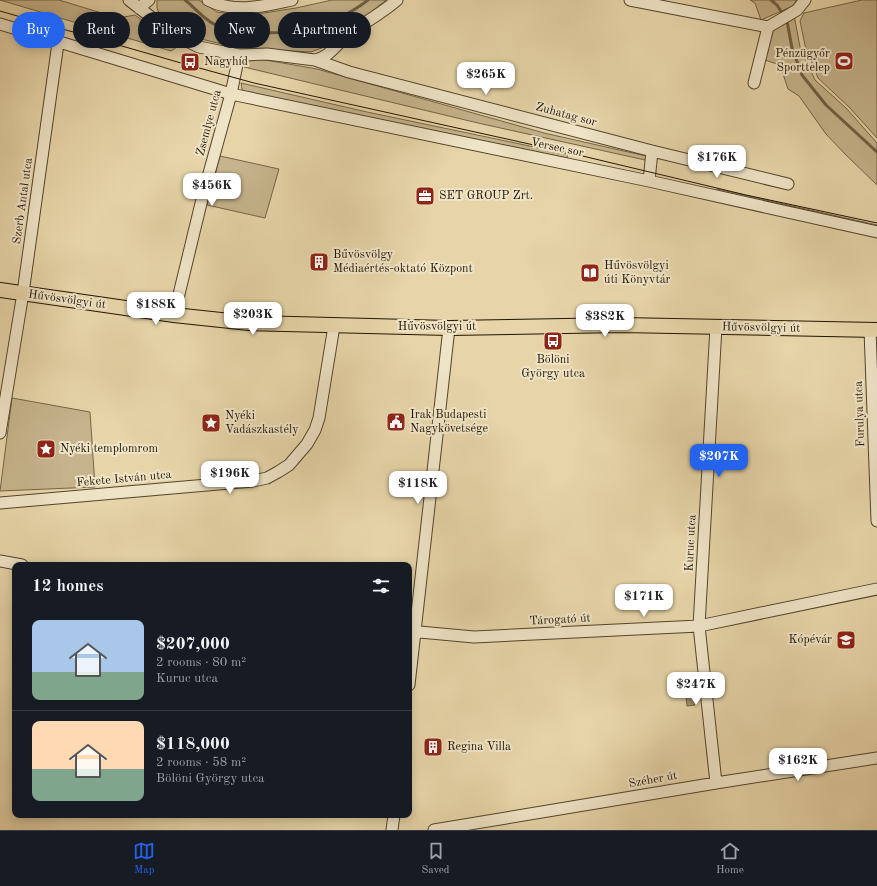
<!DOCTYPE html>
<meta charset="utf-8">
<style>
body{margin:0;font-family:"Old Standard TT",serif;background:#242831;color:#f1f3f6;height:100vh;display:flex;flex-direction:column;font-size:15px;white-space:nowrap}
*{box-sizing:border-box;margin:0}
p{font-size:13px;color:#9ea1a6}
.icon{flex:none;width:22px;height:22px;fill:none;stroke:currentColor;stroke-width:2;stroke-linecap:round;stroke-linejoin:round}
.map{position:relative;flex:1;overflow:hidden}
.panel{position:absolute;left:12px;top:562px;width:400px;height:256px;display:flex;flex-direction:column;background:#171b24;border-radius:8px;box-shadow:0 2px 10px #0003}
.panel>*{flex:none}
.guide{position:absolute;left:12px;top:12px;width:400px;height:36px;display:flex;gap:8px}
.price{position:absolute;translate:-50% -34px;padding:0 9px;border-radius:8px;background:#fff;color:#222;font-size:13px;line-height:26px;filter:drop-shadow(0 1px 2px #0008)}
.price::after{content:'';position:absolute;left:50%;top:24px;width:12px;height:9px;margin-left:-6px;background:inherit;clip-path:polygon(0 0,100% 0,50% 100%)}
.price.on{background:#2563eb;color:#fff}
ul{padding:0;list-style:none}
li{display:flex;align-items:center;gap:12px;height:100px;padding:0 20px}
li+li{border-top:1px solid #363941}
li span{display:grid;place-items:center;flex:none;width:112px;height:80px;border-radius:8px;color:#555}
li>.icon{margin-inline-start:auto}
span .icon{width:48px;height:48px;fill:#fffc;stroke-width:1}
li b{font-size:17px}
h2{display:flex;justify-content:space-between;align-items:center;height:48px;padding:0 20px;font-size:17px}
.chip{padding:0 14px;border-radius:18px;background:#171b24;box-shadow:0 2px 10px #0003;font-size:14px;line-height:36px}
.chip.on{background:#2563eb;color:#fff}
.tabs{display:flex;justify-content:space-around;align-items:center;height:56px;border-top:1px solid #363941;background:#171b24;font-size:11px;color:#9ea1a6}
.tabs a{display:grid;justify-items:center;gap:2px}
.tabs .on{color:#2563eb}
.map>svg:first-child{display:block}
.green{fill:#c6b48c;stroke:#746446}
.water{fill:#a49370;stroke:#706044}
.lines{fill:none;stroke-linecap:round;stroke-linejoin:round}
.stream{stroke:#706044;stroke-width:3}
.minor-casing{stroke:#53442b;stroke-width:13}
.major-casing{stroke:#221301;stroke-width:16}
.minor{stroke:#efe4c7;stroke-width:11}
.major{stroke:#e7d5a9;stroke-width:14}
.tram{stroke:#221301;stroke-width:1}
.labels{text-anchor:middle;dominant-baseline:central;stroke-width:4;stroke-linejoin:round;paint-order:stroke}
.poi-label{font-size:12px;fill:#221301;stroke:#efe4c7;text-anchor:start}
.street-label{font-size:12px;fill:#221301;stroke:#efe4c7}
</style>
<div class="map">
<svg width="877" height="830" viewBox="0 0 877 830">
<rect width="100%" height="100%" fill="#e7d5a9"/>
<filter id="stains"><feTurbulence type="fractalNoise" baseFrequency=".005" numOctaves="4"/><feColorMatrix values="0 0 0 0 .2 0 0 0 0 .09 0 0 0 0 .02 0 0 0 .5 -.17"/></filter>
<radialGradient id="worn" r=".72"><stop offset=".6" stop-color="#630" stop-opacity="0"/><stop offset="1" stop-color="#630" stop-opacity=".3"/></radialGradient>
<path class="green" d="M0,0h59l59,18 17,-3 26,19 19,11 -9,6z
M157,0h42l18,12 28,4 51,-8 36,-8h54l-39,32 -20,14 -16,6 -73,-4 -45,-11 -29,-19 -5,-5 -2,-5z
M750,0h46l-1,5 -34,15 -6,-17z
M862,0h15v138l-28,-31 -31,-29 -13,-33 -5,-24 4,-8z
M794,15l6,32 15,33 31,28 31,35v42l-32,-31 -19,-20 -27,-38 -11,-7 -8,-24 -15,-5 6,-31z
M254,58l63,11 227,64 102,23 -1,4 -167,-37 -234,-56 2,-5z
M241,83l126,29 201,42 -1,4 -321,-65 -4,-4z
M220,156l59,13 -14,49 -58,-13z
M717,189l160,36v3l-161,-36z
M12,398l78,14 5,75 -95,4z"/>
<path class="water" d="M693,695l2,10 -8,1 -1,-10z"/>
<g class="lines">
<path class="stream" d="M185,0c8,6 20,20 29,24 5,3 14,3 21,5 45,10 96,0 133,-29
M771,0l6,5 10,16 5,27 10,27 24,30 51,47"/>
<g class="minor-casing">
<path id="minor" d="M129,0l45,35 25,12 40,8 28,-1 48,6 34,12 303,79 136,33
M208,0c27,14 56,6 84,0
M630,0l138,27 29,-17 8,-10
M139,8l10,-8
M0,24l231,70 418,87 228,51
M315,60c15,-3 22,-17 34,-26 16,-12 33,-21 48,-34
M754,83l14,-56
M649,181l3,-30
M174,315l29,-120 28,-101 8,-39
M716,327l-17,299 17,157
M870,330l7,191
M0,433l23,-140 35,-250
M0,503l253,-22 14,-3 11,-6 11,-7 18,-21 8,-14 4,-12 15,-92
M0,561l22,4
M409,631l65,6 225,-11 178,-37
M409,685l40,-357
M392,830l2,-15
M434,830l282,-47 161,-25"/>
</g>
<g class="major-casing">
<path id="major" d="M0,290l174,25 75,8 200,5 173,-3 255,5"/>
</g>
<use href="#minor" class="minor"/>
<use href="#major" class="major"/>
<path class="tram" d="M0,11l181,52 73,20 316,70 176,42 131,28"/>
</g>
<defs>
<g id="stadium-square" transform="scale(1)"><rect x="-9" y="-9" width="18" height="18" rx="4" fill="#8f2418" stroke="#efe4c7"/><path d="M0-5a6.5 5 0 1 0 0 10a6.5 5 0 1 0 0-10ZM-3.5-1.8h7v3.6h-7Z" fill="#fff"/></g>
<g id="bus-square" transform="scale(1)"><rect x="-9" y="-9" width="18" height="18" rx="4" fill="#8f2418" stroke="#efe4c7"/><path d="M-5-6H5V4H4V6H2V4H-2V6H-4V4H-5ZM-3.5-4V0h7V-4ZM-3.5 1.2v1.5H-2V1.2ZM2 1.2v1.5H3.5V1.2Z" fill="#fff"/></g>
<g id="office-square" transform="scale(1)"><rect x="-9" y="-9" width="18" height="18" rx="4" fill="#8f2418" stroke="#efe4c7"/><path d="M-6-3h4V-5.5h4V-3h4V5H-6ZM-1-4.5V-3h2v-1.5ZM-6 0V1H6V0Z" fill="#fff"/></g>
<g id="building-square" transform="scale(1)"><rect x="-9" y="-9" width="18" height="18" rx="4" fill="#8f2418" stroke="#efe4c7"/><path d="M-4-6H4V6H1V3H-1V6H-4ZM-2.5-4.3h1.7v1.8h-1.7ZM.8-4.3h1.7v1.8H.8ZM-2.5-1h1.7V.8h-1.7ZM.8-1h1.7V.8H.8Z" fill="#fff"/></g>
<g id="library-square" transform="scale(1)"><rect x="-9" y="-9" width="18" height="18" rx="4" fill="#8f2418" stroke="#efe4c7"/><path d="M-6-4Q-3-5.5-.7-3.5V5Q-3 3-6 4ZM6-4Q3-5.5 .7-3.5V5Q3 3 6 4Z" fill="#fff"/></g>
<g id="civic-square" transform="scale(1)"><rect x="-9" y="-9" width="18" height="18" rx="4" fill="#8f2418" stroke="#efe4c7"/><path d="M-.6-6.5H3V-4.5H.6V-3L4-1V1h2V6H-6V1h2V-1L-.6-3ZM-1.2 2.5V6h2.4V2.5Z" fill="#fff"/></g>
<g id="sight-square" transform="scale(1)"><rect x="-9" y="-9" width="18" height="18" rx="4" fill="#8f2418" stroke="#efe4c7"/><path d="M0-6L1.8-2.2L6-1.7L2.9 1.2L3.7 5.4L0 3.3L-3.7 5.4L-2.9 1.2L-6-1.7L-1.8-2.2Z" fill="#fff"/></g>
<g id="school-square" transform="scale(1)"><rect x="-9" y="-9" width="18" height="18" rx="4" fill="#8f2418" stroke="#efe4c7"/><path d="M0-5L7-2L0 1L-7-2ZM-4 1L0 2.5L4 1V4Q0 6-4 4Z" fill="#fff"/></g>
</defs>
<g fill-rule="evenodd">
<use href="#stadium-square" x="844" y="61"/>
<use href="#bus-square" x="190" y="62"/>
<use href="#office-square" x="425" y="196"/>
<use href="#building-square" x="319" y="262"/>
<use href="#library-square" x="590" y="273"/>
<use href="#bus-square" x="553" y="341"/>
<use href="#civic-square" x="396" y="422"/>
<use href="#sight-square" x="211" y="423"/>
<use href="#sight-square" x="46" y="449"/>
<use href="#school-square" x="846" y="640"/>
<use href="#building-square" x="433" y="747"/>
</g>
<g class="labels">
<g class="poi-label">
<text x="830" y="54" text-anchor="end">Pénzügyőr<tspan x="830" dy="14">Sporttelep</tspan></text>
<text x="204" y="62">Nagyhíd</text>
<text x="439" y="196">SET GROUP Zrt.</text>
<text x="333" y="255">Bűvösvölgy<tspan x="333" dy="14">Médiaértés-oktató Központ</tspan></text>
<text x="604" y="266">Hűvösvölgyi<tspan x="604" dy="14">úti Könyvtár</tspan></text>
<text x="553" y="360" text-anchor="middle">Bölöni<tspan x="553" dy="14">György utca</tspan></text>
<text x="410" y="415">Irak Budapesti<tspan x="410" dy="14">Nagykövetsége</tspan></text>
<text x="225" y="416">Nyéki<tspan x="225" dy="14">Vadászkastély</tspan></text>
<text x="60" y="449">Nyéki templomrom</text>
<text x="832" y="640" text-anchor="end">Kópévár</text>
<text x="447" y="747">Regina Villa</text>
</g>
<g class="street-label">
<text transform="translate(566 115) rotate(15)">Zuhatag sor</text>
<text transform="translate(209 123) rotate(-75)">Zsemlye utca</text>
<text transform="translate(557 148) rotate(12)">Versec sor</text>
<text transform="translate(23 201) rotate(-82)">Szerb Antal utca</text>
<text transform="translate(67 300) rotate(8)">Hűvösvölgyi út</text>
<text x="437" y="327">Hűvösvölgyi út</text>
<text transform="translate(761 328) rotate(1)">Hűvösvölgyi út</text>
<text transform="translate(860 414) rotate(-92)">Furulya utca</text>
<text transform="translate(124 479) rotate(-5)">Fekete István utca</text>
<text transform="translate(691 543) rotate(-87)">Kuruc utca</text>
<text transform="translate(560 620) rotate(-3)">Tárogató út</text>
<text transform="translate(653 780) rotate(-10)">Széher út</text>
</g>
</g>
<rect width="100%" height="100%" filter="url(#stains)"/>
<rect width="100%" height="100%" fill="url(#worn)"/>
</svg>
<b class="price" style="left:486px;top:96px">$265K</b>
<b class="price" style="left:717px;top:179px">$176K</b>
<b class="price" style="left:212px;top:207px">$456K</b>
<b class="price" style="left:156px;top:326px">$188K</b>
<b class="price" style="left:253px;top:336px">$203K</b>
<b class="price" style="left:605px;top:338px">$382K</b>
<b class="price on" style="left:719px;top:478px">$207K</b>
<b class="price" style="left:230px;top:495px">$196K</b>
<b class="price" style="left:418px;top:505px">$118K</b>
<b class="price" style="left:644px;top:618px">$171K</b>
<b class="price" style="left:696px;top:706px">$247K</b>
<b class="price" style="left:798px;top:782px">$162K</b>
<div class="guide">
<a class="chip on">Buy</a>
<a class="chip">Rent</a>
<a class="chip">Filters</a>
<a class="chip">New</a>
<a class="chip">Apartment</a>
</div>
<section class="panel">
<h2>12 homes<svg class="icon" aria-label="filters" viewBox="0 0 24 24"><path d="M4 7h16M4 17h16"/><circle cx="9" cy="7" r="2"/><circle cx="15" cy="17" r="2"/></svg></h2>
<ul>
<li><span style="background:linear-gradient(#a9c7e8 65%,#7fa58c 0)"><svg class="icon" aria-label="home" viewBox="0 0 24 24"><path d="M3 11l9-7 9 7M6 9v11h12V9"/></svg></span><div><b>$207,000</b><p>2 rooms · 80 m²</p><p>Kuruc utca</p></div></li>
<li><span style="background:linear-gradient(#ffd9b3 60%,#7fa58c 0)"><svg class="icon" aria-label="home" viewBox="0 0 24 24"><path d="M3 11l9-7 9 7M6 9v11h12V9"/></svg></span><div><b>$118,000</b><p>2 rooms · 58 m²</p><p>Bölöni György utca</p></div></li>
</ul>
</section>
</div>
<nav class="tabs">
<a class="on"><svg class="icon" aria-label="map" viewBox="0 0 24 24"><path d="M3 6l6-2 6 2 6-2v14l-6 2-6-2-6 2zM9 4v14M15 6v14"/></svg>Map</a>
<a><svg class="icon" aria-label="saved" viewBox="0 0 24 24"><path d="M7 4h10v16l-5-4-5 4z"/></svg>Saved</a>
<a><svg class="icon" aria-label="home" viewBox="0 0 24 24"><path d="M3 11l9-7 9 7M6 9v11h12V9"/></svg>Home</a>
</nav>
